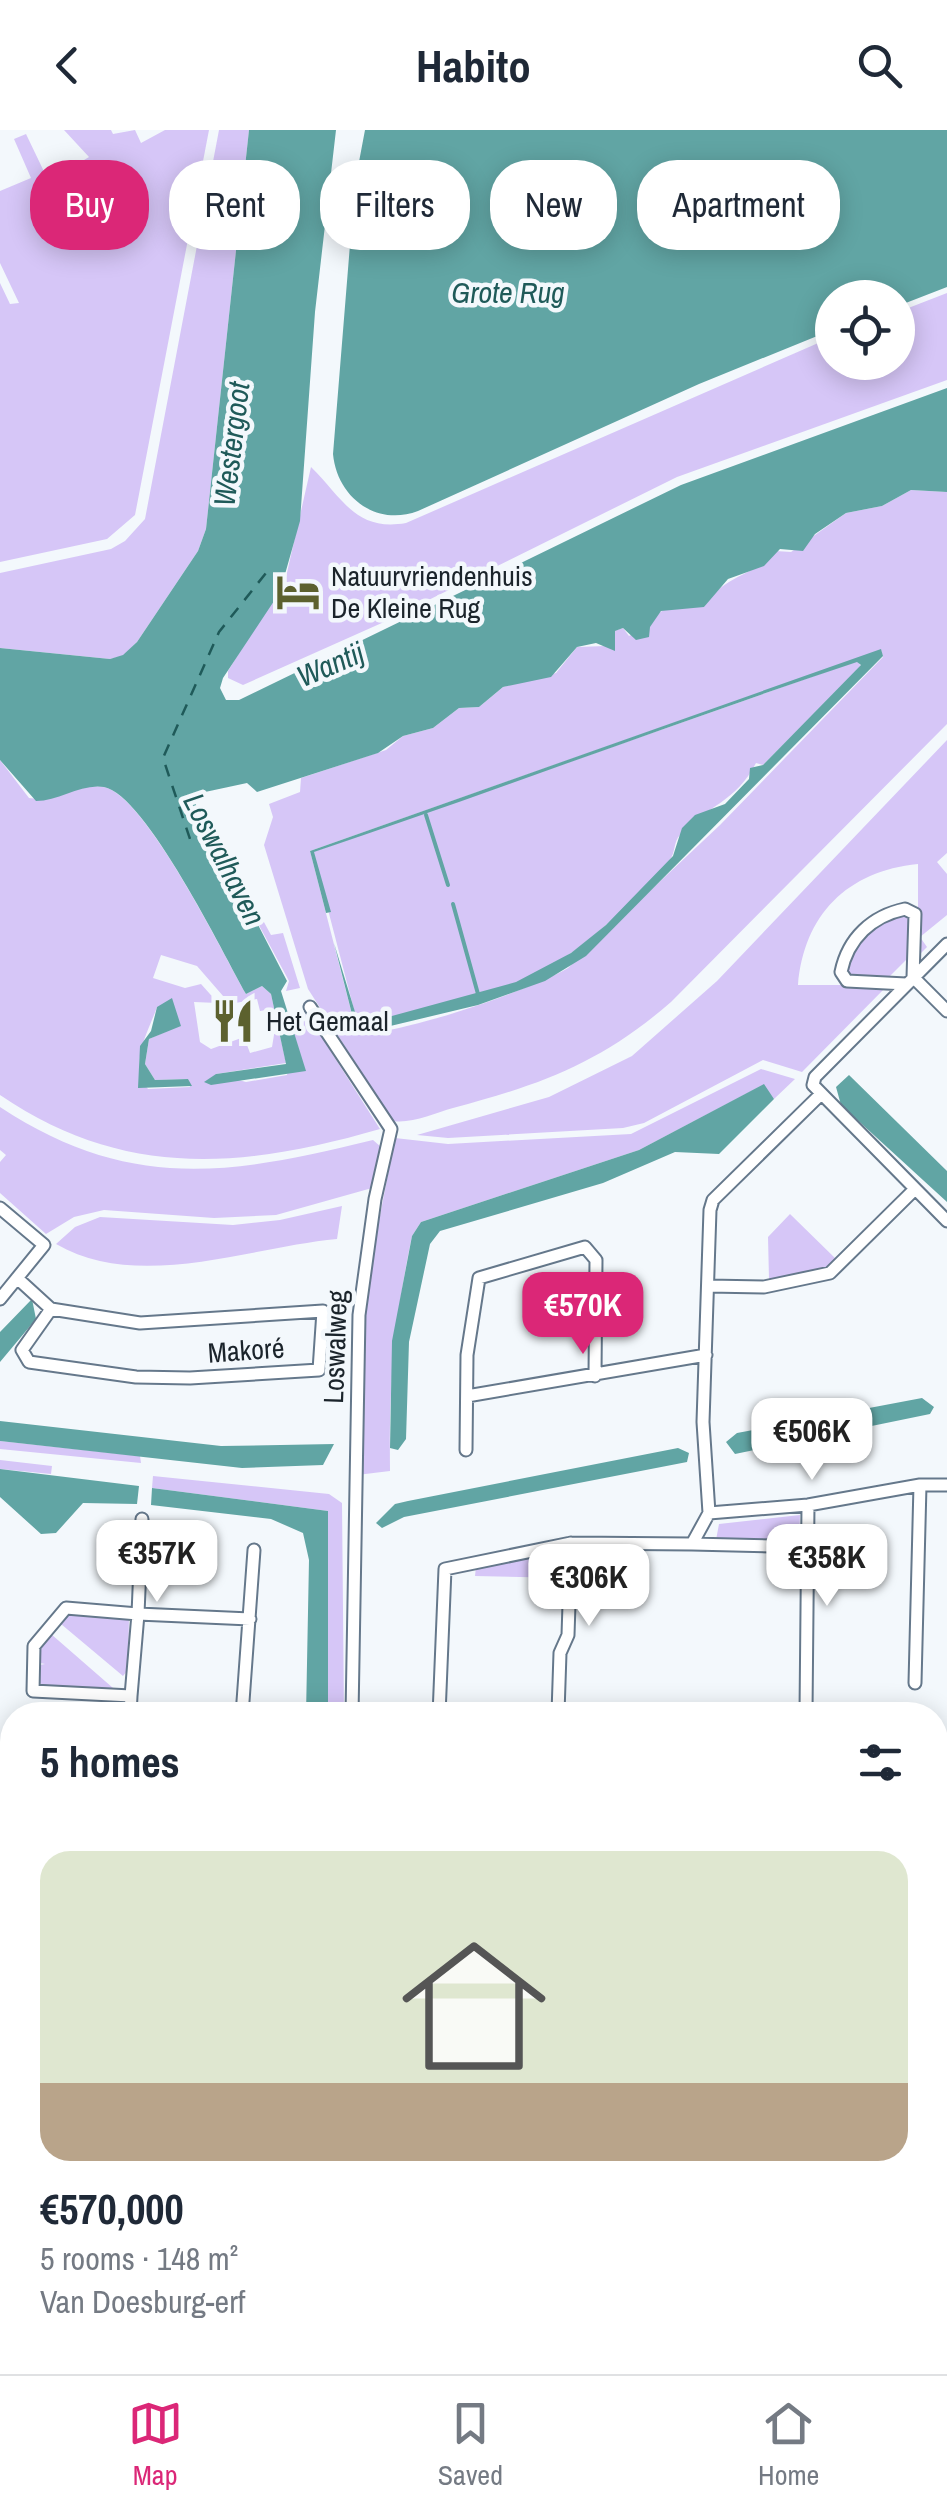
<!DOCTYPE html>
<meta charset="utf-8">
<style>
body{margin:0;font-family:"Archivo Narrow",sans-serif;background:#f2f2f3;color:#1f2937;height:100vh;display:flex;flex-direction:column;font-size:38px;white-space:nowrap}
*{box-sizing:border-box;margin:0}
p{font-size:32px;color:#747a83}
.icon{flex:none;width:55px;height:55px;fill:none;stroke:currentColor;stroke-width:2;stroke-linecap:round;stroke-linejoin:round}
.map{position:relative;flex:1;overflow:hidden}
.panel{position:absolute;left:0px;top:1572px;width:948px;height:672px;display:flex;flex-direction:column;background:#fff;border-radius:40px 40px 0 0;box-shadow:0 5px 25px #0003}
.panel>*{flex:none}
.hud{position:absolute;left:30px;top:30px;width:888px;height:90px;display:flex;gap:20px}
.controls{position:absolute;left:815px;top:150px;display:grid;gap:20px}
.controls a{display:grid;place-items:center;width:100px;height:100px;border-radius:50%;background:#fff;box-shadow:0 5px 25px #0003;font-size:50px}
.price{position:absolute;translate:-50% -85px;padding:0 22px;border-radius:20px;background:#fff;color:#222;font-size:32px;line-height:65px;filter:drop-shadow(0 2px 5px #0008)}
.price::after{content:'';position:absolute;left:50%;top:60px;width:30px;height:22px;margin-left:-15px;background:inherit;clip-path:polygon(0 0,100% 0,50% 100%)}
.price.on{background:#db2777;color:#fff}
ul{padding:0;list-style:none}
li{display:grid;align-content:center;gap:20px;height:530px;padding:0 40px}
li+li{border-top:2px solid #e0e1e3}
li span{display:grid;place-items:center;height:310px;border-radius:30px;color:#555}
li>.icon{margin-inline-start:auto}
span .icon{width:180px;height:180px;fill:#fffc;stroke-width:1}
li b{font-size:42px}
h2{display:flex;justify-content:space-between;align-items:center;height:120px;padding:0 40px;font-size:42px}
.chip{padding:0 35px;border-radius:40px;background:#fff;box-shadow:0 5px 25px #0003;font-size:35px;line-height:90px}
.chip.on{background:#db2777;color:#fff}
header{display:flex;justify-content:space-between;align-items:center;height:130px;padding:0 40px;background:#fff;font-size:45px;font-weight:700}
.tabs{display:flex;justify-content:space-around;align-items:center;height:140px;border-top:2px solid #e0e1e3;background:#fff;font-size:28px;color:#747a83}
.tabs a{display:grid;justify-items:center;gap:5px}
.tabs .on{color:#db2777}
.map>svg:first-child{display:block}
.green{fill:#d6c6f7;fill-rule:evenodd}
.water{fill:#61a5a4}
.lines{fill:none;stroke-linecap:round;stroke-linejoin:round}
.stream{stroke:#61a5a4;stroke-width:4}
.ferry{stroke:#1f5a59;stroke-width:2.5;stroke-dasharray:12 10;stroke-linecap:butt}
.pedestrian-casing{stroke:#65788b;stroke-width:11}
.minor-casing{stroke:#65788b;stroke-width:15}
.tertiary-casing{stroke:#65788b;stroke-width:18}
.pedestrian{stroke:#fff;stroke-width:8}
.minor{stroke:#fff;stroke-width:11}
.tertiary{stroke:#fff;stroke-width:14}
.rail-casing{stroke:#565e64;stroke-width:8}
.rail{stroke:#f3f8fc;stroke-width:4;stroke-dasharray:11;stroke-linecap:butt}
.labels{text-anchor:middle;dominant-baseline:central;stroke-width:9;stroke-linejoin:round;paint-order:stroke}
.poi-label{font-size:28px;fill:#1b242b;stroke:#f3f8fc;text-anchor:start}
.street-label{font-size:28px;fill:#1b242b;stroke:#f3f8fc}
.water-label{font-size:30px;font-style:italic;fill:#1f5a59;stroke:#f3f8fc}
</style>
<header><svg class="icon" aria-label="back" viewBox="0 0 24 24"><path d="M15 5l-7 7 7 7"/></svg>Habito<svg class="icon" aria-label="search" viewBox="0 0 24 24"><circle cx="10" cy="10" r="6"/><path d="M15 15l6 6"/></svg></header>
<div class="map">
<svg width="947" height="2244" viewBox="0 0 947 2244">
<rect width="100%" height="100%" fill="#f3f8fc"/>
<path class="green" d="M64,0h47l2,4 22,-4 6,13 24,-13h44l-74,385 -28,24 -107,23v-279l10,21 9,-1 -19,-40v-72l31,-13 -17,-39 12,-5 35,73 26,-11 -4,-9 7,-4 -11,-20 10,-6z
M219,0h30l-43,399 -8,22 -61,91 -14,14 -13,3 -110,-11v-75l111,-24 14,-8 20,-22z
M947,163v87l-270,97 -293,145 -141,63 -15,-7v-7l58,-94 25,-110c31,30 44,65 95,56l426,-186v25h66v-50z
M911,360l36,2v232l-276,278c-70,61 -131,83 -218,106 -18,5 -42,16 -60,13l-85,-132 -44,-144 9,-28 -4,-13 31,-12 1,-14 85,-28 17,-14 30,-8 26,-20 20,-1 24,-20 53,-14 21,-26 29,-1 8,-15 9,-3 6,8c22,-9 18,-16 33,-25 11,-7 29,-4 42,-4 21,-34 53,-31 72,-56l15,1 55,-39 36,-7zM881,520l2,7 -163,168 -152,143c-40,23 -166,66 -211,66l-47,-183z
M857,531l4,5 -98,99 -7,-2c-20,39 -48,42 -76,72 -7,7 -4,18 -11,26 -36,39 -74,80 -120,106 -57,32 -128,42 -191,58l-45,-173z
M947,610v113l-10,9 10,12v41l-27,22 7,10 -9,9v-92c-71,7 -114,51 -120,121h90l-86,87 -39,-12 -119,63 -21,5 -175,10 -31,-3 132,-38 83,-41 85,-75z
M0,630l29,38c27,5 50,-16 75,-11 42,9 119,167 142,207l16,-8 9,8 15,69 -70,11 30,8 41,-7 9,-48 -6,-8 17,-5 73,115c-138,40 -257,50 -380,-34zM161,825l36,11 33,38 27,-5 3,12 12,-2 4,14 -4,24 -22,6 -6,-16 -33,12 -11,-7 -6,-40 24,1 -17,-19 -16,4 -32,-10zM157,877l8,25 -16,7 -4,25 10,16 33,-1 2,8 -42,2c-20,-26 0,-56 9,-82z
M208,689l63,116 12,-2 17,55 -14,3 3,-10 -86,-160z
M906,784l5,3 1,37 -23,23h-39c-7,-32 29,-56 56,-63z
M761,939l34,10 -21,20 -11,-14 -124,65 -218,72 -9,14c-18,87 -23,147 -22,235l-33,4 9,-187 29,-150 53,6 183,-10z
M0,977c129,85 231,68 373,33l8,7 -9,41 -96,27 -62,3 -110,-8 -30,7 -28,17 -46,-41v-31l6,-7 -6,-5z
M342,1076l-5,33c-87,8 -199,53 -281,5l19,-17 25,-10 133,8 47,-5z
M790,1084l46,45 -11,9 -56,11 -1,-42z
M0,1311l140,15 1,7 -141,-14z
M0,1330l52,6 -1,8 -51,-5z
M153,1346l176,18 13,9 2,212h-16v-204l-176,-23z
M800,1385l-1,27 -83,-2 3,-16z
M563,1420l3,28 -91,-2 1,-9z
M69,1484l60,3 -1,53 -5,6 -62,-52z
M51,1504l62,54 -3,4 -66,-5 -6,-6 2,-16 5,-1 -5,-1 1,-14z
M947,1924v42l-12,6v-42z
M947,2146v98h-15l-5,-11 8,-1v-80z
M331,2232h61v1l-24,11h-61z
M191,2233h33l-25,11h-44z"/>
<path class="water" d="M249,0h87l-21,182 -15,209 -20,71 -57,86 -3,10 6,12h13l442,-215 266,-97v104l-36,-2 -29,16 -36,7 -31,21 -12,17 -23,-2 -16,17 -36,13 -24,28 -43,4 -11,16 -1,10 -13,3 -13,-12 -8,3v20l-19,-8 -19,4 -26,30 -48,10 -24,20 -20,1 -26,20 -30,8 -25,17 -121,39 -10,-9 -56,12 96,186 -6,10 25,80 -95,14 -7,-3 12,-8 70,-10 -15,-70 -9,-8 -16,8c-22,-39 -100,-199 -142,-207 -22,-4 -45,14 -68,14l-36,-41v-112l110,11 13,-4 14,-13 61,-91 8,-22z
M365,0h582v157l-49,19v-8h-66v32l-133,54 -281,127c-42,16 -81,-14 -85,-57l22,-271z
M881,519l2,7 -297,300 -41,25 -67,24 -121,29 -23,-91 25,82 157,-43 55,-29 35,-28 67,-69 9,-28 13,-13 30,-11 24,-25 1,-11 13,-3 98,-100 -4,-3c-183,61 -362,129 -543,190l17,60 -5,1 -16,-62z
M172,868l9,28 -32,13 -4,25 10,16 33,-1 4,7 -54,2 2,-42 11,-15 6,-24z
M849,945l98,96v31l-106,-97 -5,-18z
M764,954l10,15 -55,55 -44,-2 -72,31 -163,48 -10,13 -21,98 -3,97 -8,11 -8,-2 2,-107 20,-105 9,-14 218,-72z
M32,1169l4,20 -36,43v-30z
M922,1268l12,9 -4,7 -195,40 -9,-12 11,-9z
M0,1291l221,25 113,-2 -11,21 -81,3 -242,-27z
M678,1318l11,5 -2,9 -283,55 -22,11 -6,-5 19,-19 13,-3z
M0,1339l139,17 -2,18 -54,-1 -27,30 -15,1 -41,-37z
M152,1358l176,23v204h-22l3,-155 -6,-27 -32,-14 -120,-14z
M224,2233v-1l39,1 -24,11h-40z"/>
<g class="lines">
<path class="stream" d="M426,685l22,70
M453,774l25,90"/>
<path class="ferry" d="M209,698l-19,11 -27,-81 56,-126 47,-59"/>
<g class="pedestrian-casing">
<path id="pedestrian" d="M935,1859l12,-6"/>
</g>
<g class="minor-casing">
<path id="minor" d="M947,814l-132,133 -2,8 134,136
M906,854l-59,-3 -6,-9c7,-34 31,-56 64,-63l10,5 -2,63 34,34
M310,877l81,122 -16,70 -16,116 -7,400
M0,1078l44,37 -44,54
M17,1148l34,31 89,14 183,-12 -4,59 -129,8 -54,-1 -107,-15 -7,-12 29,-41
M708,1156l56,1 66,-14 84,-83
M467,1266l239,-41
M466,1320l1,-95 12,-77 106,-31 11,13 -1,116
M709,1383l99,-8 112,-20h27
M142,1389l-4,95 112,5
M692,1414l116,3
M66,1478l72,6 -7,82 -98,-5 1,-45z
M915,1553l5,-198
M558,1583l2,-60 8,-18 3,-92
M806,1583l2,-208
M130,1585l1,-19
M242,1585l12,-165
M439,1585l6,-146 126,-26 121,1 17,-31 -6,-91 7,-212 3,-10 107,-105
M0,1623l12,2
M0,1761l12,-6
M0,1842l12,-6
M935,2083l12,-6
M0,2148l12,27
M41,2232l6,12
M600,2232l5,12
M919,2232l5,12
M767,2244l-3,-5 15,-7"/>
</g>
<g class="tertiary-casing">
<path id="tertiary" d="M935,1723l12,-6
M0,2223l10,21
M290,2244l25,-12"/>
</g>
<use href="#pedestrian" class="pedestrian"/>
<use href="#minor" class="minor"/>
<use href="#tertiary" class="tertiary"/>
<g class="rail-casing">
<path id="rail" d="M935,1986l12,-7
M388,2244l24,-12"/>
</g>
<use href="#rail" class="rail"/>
</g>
<defs>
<g id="hotel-bare" transform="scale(3.45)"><path d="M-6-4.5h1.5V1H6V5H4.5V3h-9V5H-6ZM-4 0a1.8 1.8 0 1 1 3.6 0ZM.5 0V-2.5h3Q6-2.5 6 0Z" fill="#5c612e" stroke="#f3f8fc" stroke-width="2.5" paint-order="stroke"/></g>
<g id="restaurant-bare" transform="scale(3.45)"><path d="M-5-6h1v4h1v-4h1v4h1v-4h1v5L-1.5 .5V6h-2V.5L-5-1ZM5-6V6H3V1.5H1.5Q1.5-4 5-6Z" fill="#5c612e" stroke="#f3f8fc" stroke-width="2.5" paint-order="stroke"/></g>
</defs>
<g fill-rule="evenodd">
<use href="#hotel-bare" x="298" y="462"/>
<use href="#restaurant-bare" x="233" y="891"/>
</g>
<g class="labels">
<g class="poi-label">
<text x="331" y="446">Natuurvriendenhuis<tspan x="331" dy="32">De Kleine Rug</tspan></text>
<text x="266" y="891">Het Gemaal</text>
</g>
<g class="street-label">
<text transform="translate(335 1217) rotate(-88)">Loswalweg</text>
<text transform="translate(246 1220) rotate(-4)">Makoré</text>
</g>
<g class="water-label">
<text x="508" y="162">Grote Rug</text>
<text transform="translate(231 314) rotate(-83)">Westergoot</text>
<text transform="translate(330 534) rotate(-23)">Wantij</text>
<text transform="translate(225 729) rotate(63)">Loswalhaven</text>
</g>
</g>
</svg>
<div class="controls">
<a><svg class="icon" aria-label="locate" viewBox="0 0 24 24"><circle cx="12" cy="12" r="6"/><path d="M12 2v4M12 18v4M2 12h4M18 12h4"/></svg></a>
</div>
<b class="price on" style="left:583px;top:1227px">€570K</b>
<b class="price" style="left:812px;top:1353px">€506K</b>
<b class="price" style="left:157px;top:1475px">€357K</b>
<b class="price" style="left:827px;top:1479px">€358K</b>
<b class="price" style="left:589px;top:1499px">€306K</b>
<div class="hud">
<a class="chip on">Buy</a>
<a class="chip">Rent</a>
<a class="chip">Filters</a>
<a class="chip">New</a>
<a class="chip">Apartment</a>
</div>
<section class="panel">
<h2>5 homes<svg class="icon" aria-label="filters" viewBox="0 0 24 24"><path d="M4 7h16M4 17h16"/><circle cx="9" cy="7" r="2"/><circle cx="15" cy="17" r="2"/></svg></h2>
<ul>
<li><span style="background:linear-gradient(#dfe7d0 75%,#b9a48a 0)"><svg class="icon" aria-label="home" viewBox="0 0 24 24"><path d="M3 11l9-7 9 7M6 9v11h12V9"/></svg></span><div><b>€570,000</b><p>5 rooms · 148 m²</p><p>Van Doesburg-erf</p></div></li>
</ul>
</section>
</div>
<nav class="tabs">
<a class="on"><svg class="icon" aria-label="map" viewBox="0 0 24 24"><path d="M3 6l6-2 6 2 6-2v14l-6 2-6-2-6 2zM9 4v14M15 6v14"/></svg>Map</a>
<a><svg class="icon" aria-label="saved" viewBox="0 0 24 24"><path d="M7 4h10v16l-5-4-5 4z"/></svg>Saved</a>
<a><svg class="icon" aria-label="home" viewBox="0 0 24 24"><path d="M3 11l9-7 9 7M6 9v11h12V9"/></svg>Home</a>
</nav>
